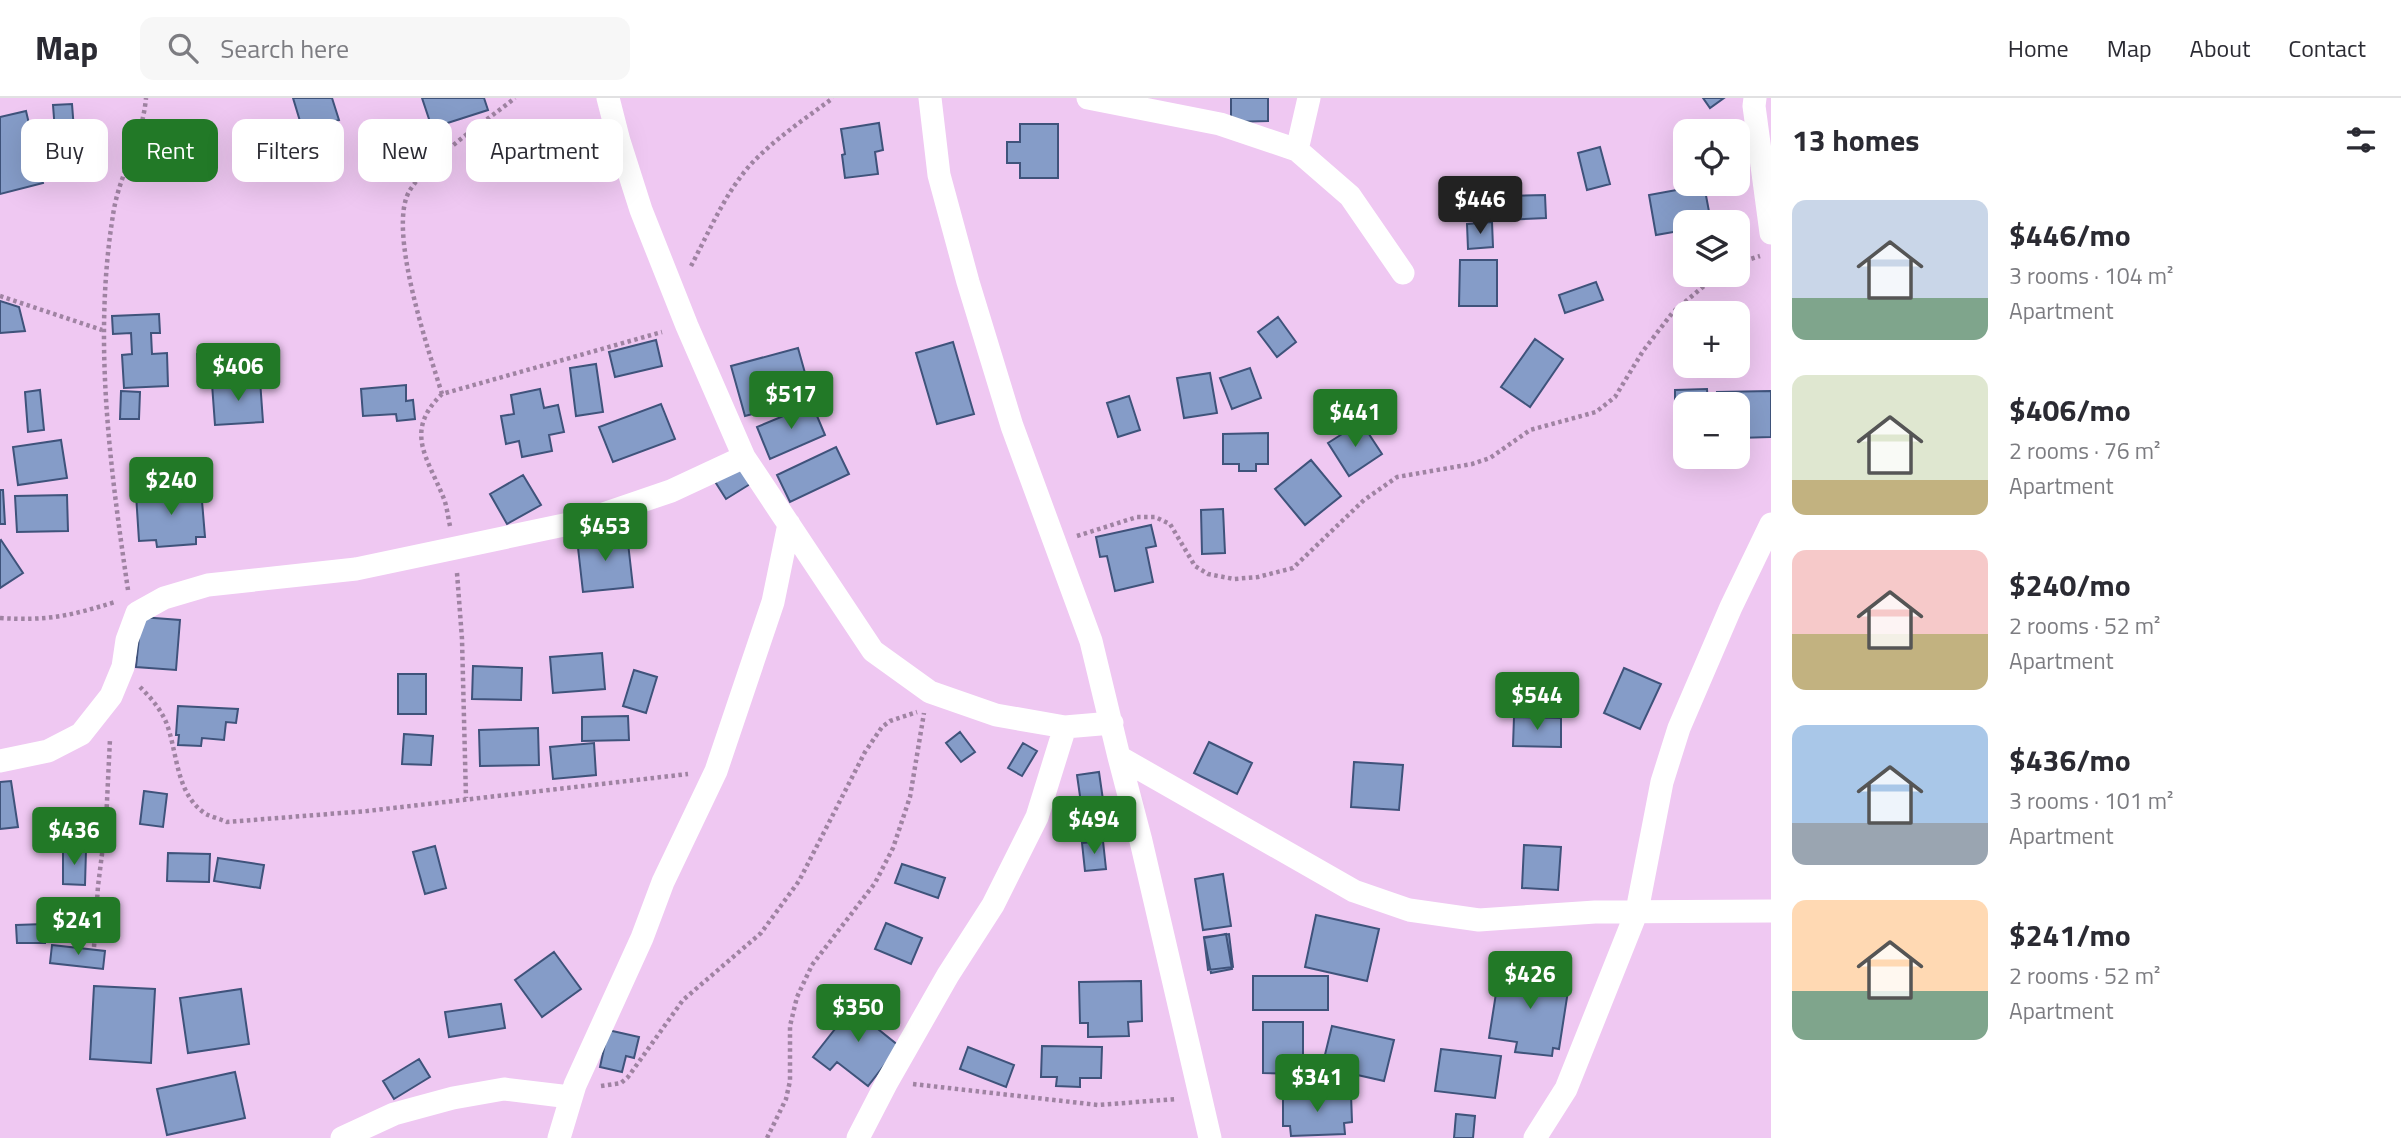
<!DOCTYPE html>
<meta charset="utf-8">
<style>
body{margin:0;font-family:"Titillium Web",sans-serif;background:#f7f7f7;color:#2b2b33;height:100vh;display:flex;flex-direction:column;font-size:26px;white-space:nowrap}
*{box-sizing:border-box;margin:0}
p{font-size:23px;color:#7c7c81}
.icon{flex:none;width:38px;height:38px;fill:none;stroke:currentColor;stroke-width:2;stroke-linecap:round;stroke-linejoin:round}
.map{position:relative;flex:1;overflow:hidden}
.panel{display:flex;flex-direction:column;background:#fff;width:630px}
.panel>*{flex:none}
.banner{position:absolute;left:21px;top:21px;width:665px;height:63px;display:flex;gap:14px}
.tools{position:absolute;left:1673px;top:21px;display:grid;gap:14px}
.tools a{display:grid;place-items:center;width:77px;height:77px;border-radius:14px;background:#fff;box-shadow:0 7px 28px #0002;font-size:35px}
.price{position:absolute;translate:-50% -60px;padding:0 16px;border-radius:7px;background:#227927;color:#fff;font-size:23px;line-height:46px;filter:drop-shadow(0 2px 4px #0008)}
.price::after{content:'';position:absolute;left:50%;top:42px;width:21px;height:16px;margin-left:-10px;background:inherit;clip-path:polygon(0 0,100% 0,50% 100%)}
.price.on{background:#222;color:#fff}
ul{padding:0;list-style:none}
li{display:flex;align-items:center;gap:21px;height:175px;padding:0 21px}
li span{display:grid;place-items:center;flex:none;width:196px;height:140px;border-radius:14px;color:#555}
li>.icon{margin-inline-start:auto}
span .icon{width:84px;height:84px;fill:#fffc;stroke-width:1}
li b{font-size:30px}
h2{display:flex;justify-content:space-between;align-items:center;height:84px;padding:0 21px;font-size:30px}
.pill{padding:0 24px;border-radius:14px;background:#fff;box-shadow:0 7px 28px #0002;font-size:24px;line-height:63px}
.pill.on{background:#227927;color:#fff}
header{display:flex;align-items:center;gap:42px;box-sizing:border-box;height:98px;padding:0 35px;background:#fff;border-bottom:2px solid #e1e1e2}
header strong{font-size:33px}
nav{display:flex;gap:38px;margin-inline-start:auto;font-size:24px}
.search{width:490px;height:63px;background:#f7f7f7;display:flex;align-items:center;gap:18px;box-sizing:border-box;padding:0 24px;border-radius:14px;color:#7c7c81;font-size:26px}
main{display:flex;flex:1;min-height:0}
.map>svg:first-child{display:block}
.building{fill:#859cc8;stroke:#3f537b;stroke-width:2}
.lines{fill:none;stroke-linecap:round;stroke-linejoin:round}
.path{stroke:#9f83a2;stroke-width:4.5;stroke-dasharray:3.5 3.5;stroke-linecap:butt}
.minor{stroke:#fff;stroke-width:23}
</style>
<header>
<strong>Map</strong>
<div class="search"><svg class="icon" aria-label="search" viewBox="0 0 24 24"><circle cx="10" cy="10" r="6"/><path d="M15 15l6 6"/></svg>Search here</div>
<nav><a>Home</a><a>Map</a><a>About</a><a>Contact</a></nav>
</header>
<main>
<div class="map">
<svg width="1771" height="1040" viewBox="0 0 1771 1040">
<rect width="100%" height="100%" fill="#efc8f2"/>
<path class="building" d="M293,0h39l7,22 -36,11z
M422,0h62l4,12 -56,18z
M1231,0h37v23l-37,1z
M1703,0h21l-14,10z
M72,6l2,26 -19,1 -2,-26z
M26,13l17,72 -43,11v-77z
M879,25l4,27 -8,2 3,22 -33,4 -3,-23 3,-1 -4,-25z
M1020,26h38v54h-38v-15h-13v-21h13z
M1744,28l5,41 -11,1v-37h-10l-1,-4z
M1600,49l10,37 -23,6 -9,-37z
M1704,87l7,37h-26v8l-29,5 -7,-40z
M1545,97l1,23 -45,2v-24z
M1492,124l1,25 -25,2 -1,-25z
M1460,162h37v46h-38z
M1596,184l7,18 -38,13 -6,-18z
M0,203l19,6 6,24 -25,2z
M159,216l1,19h-9l1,21 15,-1 1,33 -44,2 -2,-33 10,-1 -1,-21 -18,1 -1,-18z
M1278,219l18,25 -19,15 -19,-25z
M1738,234l4,24h-4z
M1535,241l28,20 -33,48 -29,-20z
M656,242l6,26 -47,11 -6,-25z
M953,244l21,72 -37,10 -21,-71z
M798,250l14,50 -67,18 -14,-50z
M249,252l1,20 -52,5 -1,-21z
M596,266l7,48 -27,4 -6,-48z
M1250,270l11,30 -29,11 -12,-31z
M1210,275l7,40 -33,5 -7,-40z
M260,282l3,42 -48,3 -3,-41z
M406,287v16l7,-1 2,19 -18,2 -1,-7 -33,2 -2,-27z
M540,291l4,19 14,-3 6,27 -15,3 3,16 -30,6 -3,-16 -13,3 -5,-28 13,-2 -3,-19z
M1707,291l1,15h-23v3h-10v-17z
M40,292l4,40 -16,2 -3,-40z
M121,293l19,1 -1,27h-19z
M1771,293v46l-33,1v-34h-20l-1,-12z
M1129,298l11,34 -22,7 -11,-34z
M661,306l14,35 -62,23 -14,-35z
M812,306l13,31 -55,24 -13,-32z
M1361,324l21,32 -33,22 -21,-33z
M1268,335v31h-12v7h-17v-7h-16v-30z
M61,342l6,38 -49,7 -5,-38z
M836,349l13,27 -59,28 -13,-27z
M1311,362l30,36 -36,29 -30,-36z
M742,363l13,20 -29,18 -12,-19z
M523,377l18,30 -34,19 -17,-30z
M201,391l4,48h-9v7l-39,3 -1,-7 -17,1 -3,-47z
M0,392h3l2,34h-5z
M67,397l1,36 -51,1 -2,-36z
M1223,411l2,44 -23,1 -1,-44z
M1151,427l5,21 -10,2 7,34 -38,9 -8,-35 -7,1 -4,-20z
M627,436l6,53 -50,5 -6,-53z
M1,442l22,33 -23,15v-47z
M141,519l39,3 -4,50 -40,-3z
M602,555l3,36 -52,4 -3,-36z
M473,568l49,2 -1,32 -49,-1z
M1624,570l37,16 -21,45 -36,-16z
M634,572l23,7 -11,36 -23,-7z
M398,576h28v40h-28z
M178,608l60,3 -2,14 -10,-1 -2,18 -22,-2 -1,8 -23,-1 1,-10h-3z
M628,618l1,24 -47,1v-24z
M1514,619l47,1v29l-48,-1z
M538,630l1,37 -59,1 -1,-36z
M960,634l15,20 -14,10 -15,-19z
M404,636l29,2 -2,29 -29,-1z
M1209,644l43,21 -15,31 -43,-21z
M594,645l2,32 -43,4 -3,-32z
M1023,645l14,8 -15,25 -14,-8z
M1354,664l49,3 -4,45 -48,-3z
M1099,674l4,28 -22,3 -4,-28z
M11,683l7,46 -18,2v-47z
M144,693l23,3 -4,33 -23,-3z
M1103,743l3,28 -21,2 -3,-28z
M1524,747l37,2 -3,43 -36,-2z
M435,748l11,42 -21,6 -12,-42z
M63,752h23l-1,35 -22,-1z
M168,755l42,1 -1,28 -42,-1z
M218,760l46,7 -4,23 -46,-7z
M902,766l43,14 -7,20 -43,-15z
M1223,776l8,52 -28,4 -8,-51z
M1316,817l63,14 -12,52 -62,-14z
M886,825l36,15 -11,26 -36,-15z
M44,826l1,19h-28l-1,-18z
M1226,836l6,35 -21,4 -7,-35z
M1229,836l4,33 -25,3 -4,-33z
M52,847l53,6 -2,18 -53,-6z
M554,854l27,37 -39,28 -27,-37z
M1500,870l70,10 -11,71 -6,-1 -1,8 -37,-4 2,-10 -28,-4z
M1253,878h75v34h-75z
M1141,883l1,40 -14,1 1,14 -41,1v-14h-8l-1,-41z
M94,888l61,3 -4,74 -61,-4z
M241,891l8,55 -61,9 -8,-55z
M861,898l21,17 -9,12 26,21 -31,40 -31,-24 -7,8 -17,-13z
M501,906l4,24 -56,9 -4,-25z
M1263,924h40v52l-40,-1z
M1332,928l62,14 -10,41 -62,-14z
M608,932l31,7 -5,21 -8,-2 -4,16 -22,-5z
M1042,948l60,1 -1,31h-21v9l-24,-1 1,-9h-16z
M968,949l46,18 -8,22 -46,-18z
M1441,951l60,7 -6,42 -60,-7z
M419,961l11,18 -36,22 -11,-18z
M235,974l10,46 -78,17 -10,-46z
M1351,996l1,28 -8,1 1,11 -54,2 -1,-10h-7v-29z
M1456,1016l19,2 -2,22h-19z"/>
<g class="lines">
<path class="path" d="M1738,165l22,-7
M691,168c18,-34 35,-75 61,-103 24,-25 54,-45 81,-65
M0,198l102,34
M442,296c-13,-43 -56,-166 -32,-204 24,-36 71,-65 105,-92
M450,428c-2,-9 -3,-19 -6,-27 -16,-41 -41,-67 -2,-105l220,-62
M1077,438l60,-19h18l15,7 25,42 13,8 26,5 24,-2 35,-9 71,-68 33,-23 75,-13 18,-6 40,-28 66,-18 19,-15 28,-46 30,-39 44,-37
M457,475l5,66 4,159
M128,492c-18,-123 -35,-251 -15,-375 6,-42 29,-73 33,-117
M0,520c47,3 70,-2 115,-16
M140,589c10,10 20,21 26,35 12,30 9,72 40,92 6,3 14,5 21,8l140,-11 321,-37
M94,849l4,-61 8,-64 4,-83
M913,986l185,21 78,-6
M601,988l20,-3 7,-6 55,-77 78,-67 38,-52 66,-129 17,-25 8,-6 27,-9
M767,1040l19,-39 4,-18v-55l7,-29 15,-32 63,-82 18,-35 17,-51 14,-84"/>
<path class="minor" d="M608,0l11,43 22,69 46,116 57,131 129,194 57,41 66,23 69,12 47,-4
M930,0l9,77 29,107 44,144 79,215 28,116 22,84 69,297
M1088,0l132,26 77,26 53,46 53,77
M1755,0l-1,8 17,127
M1297,52l12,-52
M1119,659l235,134 55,19 70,10 116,-8 176,-1
M0,663l48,-10 33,-17 30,-38 12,-29 4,-27 10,-27 27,-15 44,-13 148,-16 227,-48 88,-30 73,-34
M342,1040l52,-24 59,-16 51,-9 66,8
M559,1040l16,-53 67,-147 21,-56 53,-111 57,-169 16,-78
M858,1040l29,-56 61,-107 45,-70 44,-88 28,-90
M1535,1040l31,-49 71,-178 25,-129 17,-54 52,-121 40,-83"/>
</g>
</svg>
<div class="tools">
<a><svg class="icon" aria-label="locate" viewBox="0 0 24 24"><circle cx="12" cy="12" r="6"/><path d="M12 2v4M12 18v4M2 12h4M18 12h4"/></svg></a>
<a><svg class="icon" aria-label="layers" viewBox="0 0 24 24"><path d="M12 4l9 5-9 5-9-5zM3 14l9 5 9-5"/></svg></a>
<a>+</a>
<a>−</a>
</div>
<b class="price on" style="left:1480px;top:138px">$446</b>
<b class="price" style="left:238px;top:305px">$406</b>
<b class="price" style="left:791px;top:333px">$517</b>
<b class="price" style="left:1355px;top:351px">$441</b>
<b class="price" style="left:171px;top:419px">$240</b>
<b class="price" style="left:605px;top:465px">$453</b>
<b class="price" style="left:1537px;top:634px">$544</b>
<b class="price" style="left:1094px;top:758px">$494</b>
<b class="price" style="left:74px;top:769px">$436</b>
<b class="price" style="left:78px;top:859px">$241</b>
<b class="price" style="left:1530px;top:913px">$426</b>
<b class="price" style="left:858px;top:946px">$350</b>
<b class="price" style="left:1317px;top:1016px">$341</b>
<div class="banner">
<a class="pill">Buy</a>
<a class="pill on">Rent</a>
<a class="pill">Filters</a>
<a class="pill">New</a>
<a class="pill">Apartment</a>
</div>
</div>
<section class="panel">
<h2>13 homes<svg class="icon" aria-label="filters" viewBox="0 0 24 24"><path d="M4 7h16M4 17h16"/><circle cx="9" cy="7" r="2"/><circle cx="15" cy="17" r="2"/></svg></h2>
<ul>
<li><span style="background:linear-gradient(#c9d6e8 70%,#7fa58c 0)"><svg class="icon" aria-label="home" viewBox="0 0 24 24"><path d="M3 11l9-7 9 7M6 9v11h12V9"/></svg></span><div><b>$446/mo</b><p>3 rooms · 104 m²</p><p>Apartment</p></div></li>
<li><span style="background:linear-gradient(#dfe7d0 75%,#c2b280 0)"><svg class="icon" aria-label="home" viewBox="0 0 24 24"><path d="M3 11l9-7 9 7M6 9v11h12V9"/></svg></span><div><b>$406/mo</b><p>2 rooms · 76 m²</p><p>Apartment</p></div></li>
<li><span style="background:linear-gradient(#f6c9c9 60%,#c2b280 0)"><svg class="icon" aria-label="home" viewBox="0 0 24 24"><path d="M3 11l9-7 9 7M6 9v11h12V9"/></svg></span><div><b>$240/mo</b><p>2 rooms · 52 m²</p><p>Apartment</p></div></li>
<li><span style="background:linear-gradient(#a9c7e8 70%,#9aa5b1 0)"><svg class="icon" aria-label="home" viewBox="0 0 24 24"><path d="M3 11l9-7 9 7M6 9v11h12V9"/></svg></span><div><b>$436/mo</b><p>3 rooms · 101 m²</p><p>Apartment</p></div></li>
<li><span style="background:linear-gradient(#ffd9b3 65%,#7fa58c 0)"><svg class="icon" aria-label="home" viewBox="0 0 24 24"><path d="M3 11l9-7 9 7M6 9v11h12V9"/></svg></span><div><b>$241/mo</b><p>2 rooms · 52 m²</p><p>Apartment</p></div></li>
</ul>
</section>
</main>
